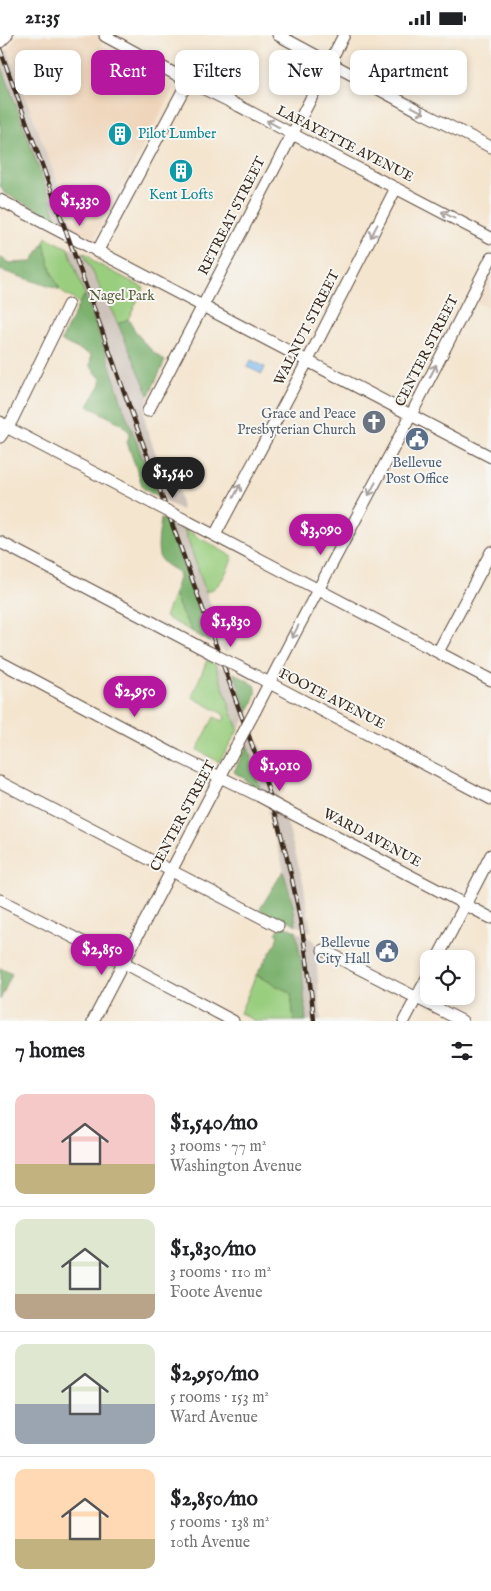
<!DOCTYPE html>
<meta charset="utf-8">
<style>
body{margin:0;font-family:"IM FELL English",serif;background:#f6f6f6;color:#202124;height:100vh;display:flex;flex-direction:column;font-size:19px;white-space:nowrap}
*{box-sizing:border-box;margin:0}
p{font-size:16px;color:#757577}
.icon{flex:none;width:28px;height:28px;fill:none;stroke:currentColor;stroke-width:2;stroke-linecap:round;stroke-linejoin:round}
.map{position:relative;height:986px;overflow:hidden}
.side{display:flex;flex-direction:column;background:#fff;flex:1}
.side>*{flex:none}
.guide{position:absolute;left:15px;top:15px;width:461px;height:45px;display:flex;gap:10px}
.tools{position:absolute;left:420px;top:915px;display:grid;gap:10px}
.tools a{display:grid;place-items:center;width:55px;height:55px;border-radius:10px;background:#fff;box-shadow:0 2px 8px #0003;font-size:25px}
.price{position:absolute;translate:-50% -42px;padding:0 11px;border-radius:18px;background:#b5179e;color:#fff;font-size:16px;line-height:32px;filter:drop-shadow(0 1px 2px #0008)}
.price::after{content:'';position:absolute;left:50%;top:30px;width:15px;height:11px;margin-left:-8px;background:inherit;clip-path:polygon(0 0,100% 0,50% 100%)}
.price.current{background:#222;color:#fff}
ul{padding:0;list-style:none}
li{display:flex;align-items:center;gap:15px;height:125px;padding:0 15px}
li+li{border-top:1px solid #e0e0e0}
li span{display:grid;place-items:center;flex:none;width:140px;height:100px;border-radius:10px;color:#555}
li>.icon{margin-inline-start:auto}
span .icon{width:60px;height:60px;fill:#fffc;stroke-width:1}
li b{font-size:21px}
h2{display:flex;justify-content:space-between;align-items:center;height:60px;padding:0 15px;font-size:21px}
.pill{padding:0 18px;border-radius:10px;background:#fff;box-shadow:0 2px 8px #0003;font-size:18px;line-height:45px}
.pill.current{background:#b5179e;color:#fff}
.status{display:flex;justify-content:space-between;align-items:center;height:35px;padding:0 25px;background:#fff;direction:ltr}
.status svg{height:14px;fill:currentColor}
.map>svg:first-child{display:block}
.built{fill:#efd6bb}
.industrial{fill:#cdc2b9}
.green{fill:#9ace7f;stroke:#6a7c4e}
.forest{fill:#7bb16e;stroke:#5b6e46}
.water{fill:#7cbbef;stroke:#5c7286}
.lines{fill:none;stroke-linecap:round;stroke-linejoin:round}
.minor-casing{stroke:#574639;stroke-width:13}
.minor{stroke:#fff;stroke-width:11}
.rail-casing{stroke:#3b2a1e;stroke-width:4.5}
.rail{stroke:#f6f6f2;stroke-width:2.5;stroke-dasharray:8;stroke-linecap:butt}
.minor-bridge-casing{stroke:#574639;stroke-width:13;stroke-linecap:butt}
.minor-bridge{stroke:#fff;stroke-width:11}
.oneway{stroke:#a79f9a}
.labels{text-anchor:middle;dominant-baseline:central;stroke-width:4;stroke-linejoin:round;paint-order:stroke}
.culture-label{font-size:14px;fill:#0d838f;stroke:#f6f6f2;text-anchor:start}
.street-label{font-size:14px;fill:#3b2a1e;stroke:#f6f6f2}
.park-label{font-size:14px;fill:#585b3b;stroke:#f6f6f2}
.worship-label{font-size:14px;fill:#5b616d;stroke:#f6f6f2;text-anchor:end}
.service-label{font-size:14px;fill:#4e5e75;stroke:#f6f6f2}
</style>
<div class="status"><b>21:35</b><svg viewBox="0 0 49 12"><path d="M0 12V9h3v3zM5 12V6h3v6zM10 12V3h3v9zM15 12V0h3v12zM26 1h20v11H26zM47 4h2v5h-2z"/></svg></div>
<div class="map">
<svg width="491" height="986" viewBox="0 0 491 986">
<rect width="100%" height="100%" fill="#f6f6f2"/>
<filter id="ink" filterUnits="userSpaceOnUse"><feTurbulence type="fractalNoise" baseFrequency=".02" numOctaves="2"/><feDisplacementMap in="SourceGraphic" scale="10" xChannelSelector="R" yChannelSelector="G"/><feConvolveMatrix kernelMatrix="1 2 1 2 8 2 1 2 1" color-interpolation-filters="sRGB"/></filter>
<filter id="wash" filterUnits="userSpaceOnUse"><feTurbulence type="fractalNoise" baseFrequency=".0096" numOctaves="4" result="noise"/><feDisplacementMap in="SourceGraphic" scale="20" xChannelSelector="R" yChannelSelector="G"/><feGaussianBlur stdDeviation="1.12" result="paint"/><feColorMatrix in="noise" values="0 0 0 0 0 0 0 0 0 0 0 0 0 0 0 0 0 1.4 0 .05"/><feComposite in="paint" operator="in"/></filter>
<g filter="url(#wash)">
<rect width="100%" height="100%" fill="#f4e5cf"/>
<path class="built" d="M18,0h83l1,11 70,36 2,6 -79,150 -20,-8 -67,-180z
M491,223v52l-21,-11z"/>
<path class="industrial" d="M8,15l67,180 -18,-11 -36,-96 -21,-62v-9z
M68,213l15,4 35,72 27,61 4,10 -5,19 3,15 11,31 15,20 5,5 4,25 -24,-12 -35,-91 -16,-51z
M167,485l17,9 44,124 -19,-11z
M215,629l19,9 14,40 -10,17z
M254,695l26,71 -19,-10 -14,-46z
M267,775l19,9 17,62 8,51 -15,-7 -15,-66z
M296,896l19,10 6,80h-15l-4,-53z"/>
<path class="green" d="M46,202l22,11 17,47 -6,9c-5,-7 -13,-7 -18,-14 -11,-14 -13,-32 -17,-48z
M83,217l7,4 4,6 50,26 -16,31 -10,5z
M184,494l49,28c-7,15 -11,30 -27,35z
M174,558l8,21 11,18 -28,-15z
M207,625l8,4 23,66 -19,32 -22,-12 17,-33 8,4 3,-2 -2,-5 -31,-17z
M256,940l35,18 3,28h-39l-15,-8z"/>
<path class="forest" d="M0,26l57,158 -53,-26 -4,-8v-53l1,-1 -1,-6z
M44,207l7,29 9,19 -60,-20v-13l9,6 23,-1z
M85,260l22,61 16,51 35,91 -15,-10 -16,-46 3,-9 -10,-10 -32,-17 13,-22v-5l-11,-13 1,-11 -30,-14 18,-37z
M128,284c9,17 21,31 37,42l-16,34 -31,-71z
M161,484l6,1 42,122 -16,-10 -11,-18 -8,-21 5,-15 -1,-6c-5,-3 -13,-7 -17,-12 -6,-9 -1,-31 0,-41z
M234,638l21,12c4,10 -3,19 -7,28z
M247,710l14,46 -27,-19z
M283,836l10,34 3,20 -11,-7 -6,2 -19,-11z
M281,890l15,6 6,37 4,53h-12l-3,-28 -35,-18 19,-30 3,-10 -2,-1z
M0,933l12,6 -12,26z"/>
<path class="water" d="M251,325l14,7 -3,7 -15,-7z"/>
</g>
<g filter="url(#ink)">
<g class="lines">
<g class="minor-casing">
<path id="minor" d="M105,0v1l83,45 51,25 252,132
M278,0l143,77 70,35
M0,7l7,-7
M0,165l491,257
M97,217l91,-171
M148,376l196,-376
M0,387l12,8 140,73
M0,402l12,-17 56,-115
M183,484l308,161
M215,500l93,-175 88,-172
M0,507l211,111
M438,617l53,-100
M0,627l177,94 82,40
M239,632l252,132
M255,676l38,-74 118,-222 80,-157
M0,747l278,144
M289,777l202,106
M0,865l130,66 103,55
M323,915l139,71
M437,924l54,-104
M93,986l139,-267
M404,986l25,-47"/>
</g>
<use href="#minor" class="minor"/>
<g class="rail-casing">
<path id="rail" d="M0,14l268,740c24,78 39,151 46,232"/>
</g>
<use href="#rail" class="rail"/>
<g class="minor-bridge-casing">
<path id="minor-bridge" d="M152,468l31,16
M211,618l28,14
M232,719l23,-43
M259,761l30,16"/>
</g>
<use href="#minor-bridge" class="minor-bridge"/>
</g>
<defs><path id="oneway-shaft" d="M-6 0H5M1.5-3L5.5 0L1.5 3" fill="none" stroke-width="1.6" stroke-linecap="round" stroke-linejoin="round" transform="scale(1.25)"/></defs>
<g class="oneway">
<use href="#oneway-shaft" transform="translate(418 75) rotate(28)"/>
<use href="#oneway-shaft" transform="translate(273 89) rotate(-151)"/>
<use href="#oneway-shaft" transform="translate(448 180) rotate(-152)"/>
<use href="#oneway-shaft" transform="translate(374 196) rotate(118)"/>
<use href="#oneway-shaft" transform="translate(433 336) rotate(-63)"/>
<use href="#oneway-shaft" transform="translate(372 454) rotate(118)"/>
<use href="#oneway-shaft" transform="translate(237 456) rotate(-62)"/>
<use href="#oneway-shaft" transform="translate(295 597) rotate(118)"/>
</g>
</g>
<defs>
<g id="building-disc" transform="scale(1.25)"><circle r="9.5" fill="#0f9aa8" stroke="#f6f6f2"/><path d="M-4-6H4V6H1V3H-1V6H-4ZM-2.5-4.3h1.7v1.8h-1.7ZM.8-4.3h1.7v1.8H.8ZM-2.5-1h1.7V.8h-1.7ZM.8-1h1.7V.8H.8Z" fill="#fff"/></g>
<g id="church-disc" transform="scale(1.25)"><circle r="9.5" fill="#6b7280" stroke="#f6f6f2"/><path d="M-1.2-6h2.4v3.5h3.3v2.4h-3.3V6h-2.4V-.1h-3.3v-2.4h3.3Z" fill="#fff"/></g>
<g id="civic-disc" transform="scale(1.25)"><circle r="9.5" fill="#5c6f8a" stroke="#f6f6f2"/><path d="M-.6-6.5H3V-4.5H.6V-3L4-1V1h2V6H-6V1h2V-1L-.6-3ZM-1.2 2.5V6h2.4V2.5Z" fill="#fff"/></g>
</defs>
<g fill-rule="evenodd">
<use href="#building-disc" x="120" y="99"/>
<use href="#building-disc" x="181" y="136"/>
<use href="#church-disc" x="374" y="387"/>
<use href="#civic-disc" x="417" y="404"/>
<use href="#civic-disc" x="387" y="916"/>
</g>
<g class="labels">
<g class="culture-label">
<text x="138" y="99">Pilot Lumber</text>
<text x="181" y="160" text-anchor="middle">Kent Lofts</text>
</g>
<g class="street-label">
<text transform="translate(345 109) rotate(27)">LAFAYETTE AVENUE</text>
<text transform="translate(232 181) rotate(-63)">RETREAT STREET</text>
<text transform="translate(307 293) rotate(-63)">WALNUT STREET</text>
<text transform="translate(427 316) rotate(-63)">CENTER STREET</text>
<text transform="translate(332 664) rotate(27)">FOOTE AVENUE</text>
<text transform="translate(183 781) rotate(-62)">CENTER STREET</text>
<text transform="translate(372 803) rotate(28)">WARD AVENUE</text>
</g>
<g class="park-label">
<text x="122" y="261">Nagel Park</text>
</g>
<g class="worship-label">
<text x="356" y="379">Grace and Peace<tspan x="356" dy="16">Presbyterian Church</tspan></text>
</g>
<g class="service-label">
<text x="417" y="428">Bellevue<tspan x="417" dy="16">Post Office</tspan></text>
<text x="370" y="908" text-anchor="end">Bellevue<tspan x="370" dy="16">City Hall</tspan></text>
</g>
</g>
</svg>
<div class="tools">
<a><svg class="icon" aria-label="locate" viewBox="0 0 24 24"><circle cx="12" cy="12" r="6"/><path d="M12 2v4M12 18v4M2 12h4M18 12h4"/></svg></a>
</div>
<b class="price" style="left:80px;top:192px">$1,330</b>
<b class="price current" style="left:173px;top:464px">$1,540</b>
<b class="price" style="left:321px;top:521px">$3,090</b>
<b class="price" style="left:231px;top:613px">$1,830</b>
<b class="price" style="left:135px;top:683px">$2,950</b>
<b class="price" style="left:280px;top:757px">$1,010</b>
<b class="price" style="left:102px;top:941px">$2,850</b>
<div class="guide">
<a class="pill">Buy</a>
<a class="pill current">Rent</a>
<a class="pill">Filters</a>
<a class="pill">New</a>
<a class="pill">Apartment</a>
</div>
</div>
<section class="side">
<h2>7 homes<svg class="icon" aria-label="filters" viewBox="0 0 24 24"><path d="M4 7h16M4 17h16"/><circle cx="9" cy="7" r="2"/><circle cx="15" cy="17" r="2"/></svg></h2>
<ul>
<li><span style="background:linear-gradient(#f6c9c9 70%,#c2b280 0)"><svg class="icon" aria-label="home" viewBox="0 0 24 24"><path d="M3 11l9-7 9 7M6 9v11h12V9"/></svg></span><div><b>$1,540/mo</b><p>3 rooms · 77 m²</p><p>Washington Avenue</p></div></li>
<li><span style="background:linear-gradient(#dfe7d0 75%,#b9a48a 0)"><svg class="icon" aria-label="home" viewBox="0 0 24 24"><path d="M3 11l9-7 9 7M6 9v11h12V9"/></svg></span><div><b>$1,830/mo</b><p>3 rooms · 110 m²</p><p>Foote Avenue</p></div></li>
<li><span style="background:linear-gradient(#dfe7d0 60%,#9aa5b1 0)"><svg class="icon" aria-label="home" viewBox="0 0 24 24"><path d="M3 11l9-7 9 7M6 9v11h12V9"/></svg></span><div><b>$2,950/mo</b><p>5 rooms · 153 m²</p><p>Ward Avenue</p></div></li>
<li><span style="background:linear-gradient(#ffd9b3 70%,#c2b280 0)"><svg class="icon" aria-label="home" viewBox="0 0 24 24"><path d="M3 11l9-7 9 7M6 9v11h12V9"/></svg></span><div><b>$2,850/mo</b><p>5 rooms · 138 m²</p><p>10th Avenue</p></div></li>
</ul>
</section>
